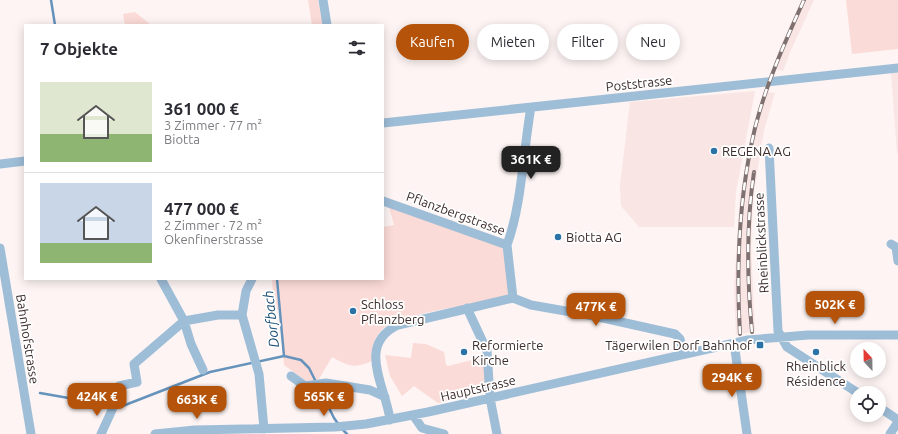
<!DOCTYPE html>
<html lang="de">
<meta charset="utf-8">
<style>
body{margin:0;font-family:Ubuntu,sans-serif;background:#f7f7f7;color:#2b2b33;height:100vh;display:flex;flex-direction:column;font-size:15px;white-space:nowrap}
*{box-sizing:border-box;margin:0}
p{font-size:13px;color:#7c7c81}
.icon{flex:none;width:22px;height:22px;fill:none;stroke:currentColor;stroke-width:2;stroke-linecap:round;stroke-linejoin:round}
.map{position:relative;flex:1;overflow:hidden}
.side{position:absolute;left:24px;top:24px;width:360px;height:256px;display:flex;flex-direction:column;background:#fff;border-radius:0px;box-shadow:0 2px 10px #0003}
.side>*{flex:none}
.hud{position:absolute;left:396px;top:24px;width:380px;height:36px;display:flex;gap:8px}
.needle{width:26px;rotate:338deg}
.fabs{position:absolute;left:850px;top:342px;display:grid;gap:8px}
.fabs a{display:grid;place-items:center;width:36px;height:36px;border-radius:50%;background:#fff;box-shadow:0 2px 10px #0003;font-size:20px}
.price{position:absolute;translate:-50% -34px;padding:0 9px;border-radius:8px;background:#b45309;color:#fff;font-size:13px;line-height:26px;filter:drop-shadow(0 1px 2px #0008)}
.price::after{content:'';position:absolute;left:50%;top:24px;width:12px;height:9px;margin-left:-6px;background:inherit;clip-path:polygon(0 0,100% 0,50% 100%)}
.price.active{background:#222;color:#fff}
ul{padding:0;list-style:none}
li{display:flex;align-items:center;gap:12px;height:100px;padding:0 16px}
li+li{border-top:1px solid #e1e1e2}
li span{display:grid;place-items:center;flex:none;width:112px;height:80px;border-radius:0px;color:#555}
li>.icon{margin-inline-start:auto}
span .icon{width:48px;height:48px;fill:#fffc;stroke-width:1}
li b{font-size:17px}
h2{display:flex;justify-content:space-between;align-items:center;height:48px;padding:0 16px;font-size:17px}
.tag{padding:0 14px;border-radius:18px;background:#fff;box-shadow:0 2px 10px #0003;font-size:14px;line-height:36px}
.tag.active{background:#b45309;color:#fff}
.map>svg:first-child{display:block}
.built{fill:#f9e5e3}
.green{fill:#fbdbd7}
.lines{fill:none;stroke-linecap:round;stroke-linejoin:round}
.stream{stroke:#6593bc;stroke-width:2.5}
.minor{stroke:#9ebdd7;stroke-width:9}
.rail-casing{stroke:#7f7170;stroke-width:4}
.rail{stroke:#fff;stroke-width:2.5;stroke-dasharray:8;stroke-linecap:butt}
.poi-dot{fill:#2b72a6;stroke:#fff;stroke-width:1.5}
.labels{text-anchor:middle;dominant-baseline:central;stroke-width:3.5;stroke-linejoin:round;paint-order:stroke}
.street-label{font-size:13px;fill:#3e2e2d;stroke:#fff}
.poi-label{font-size:13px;fill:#3e2e2d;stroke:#fff;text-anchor:start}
.water-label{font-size:14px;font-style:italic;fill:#184d73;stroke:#fff}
</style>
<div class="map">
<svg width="898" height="434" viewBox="0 0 898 434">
<rect width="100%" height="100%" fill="#fdf4f3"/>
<path class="built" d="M802,0h12l-23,50 -8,21 -10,-3 8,-23z
M898,72v81h-1l-6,-80z
M755,91l-19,101 -2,35h-95l-18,-21 -1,-21 10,-83z
M764,91l11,2 -11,37 -11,68 -2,48 4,85 -19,4 -2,-46 6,-93 14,-69z"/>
<path class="green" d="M308,0h10l5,25h-11z
M846,0h52v49l-46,5z
M135,12l16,13h18h-44l-2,-11z
M388,203l119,42 6,53c-29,5 -108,14 -129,30 -10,7 -12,21 -12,33 -18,8 -24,5 -40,-4l-13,22 -13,2 -22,-16 -5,-55 -5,-1 -2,-30h111v-52l11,-2z
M413,343l13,1 18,8 2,13 2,1 36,-9 4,35 -50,11 -24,-17 -12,10 -12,-20 -5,-21 26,3z"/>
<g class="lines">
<path class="stream" d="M51,0l4,25
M277,279l7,77
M40,393l80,14 90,-35 74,-16 17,4 8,8 25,50 5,7
M342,429l5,5"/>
<path class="minor" d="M323,0l4,25
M383,123l515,-55
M769,148l9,183 9,16 71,46
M0,164l25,-3
M383,201l124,44 6,53
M891,244l5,3 2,14
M507,245c15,-41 16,-93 24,-138
M0,248l31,186
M161,279l23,42 7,23 12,26
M252,279l-6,12 -4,24 17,59 5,55
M513,298l18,7 63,11 81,18 5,5 4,15
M467,308l20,43 3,47 7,36
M734,343l13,91
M291,376l14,10 21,-3 44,7 15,7
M879,407l19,13
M413,415l9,13 22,6
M390,420c-3,-31 -35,-75 8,-95l115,-27
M101,434l11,-24 7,-24 18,-4 -3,-18 50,-43 34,-6h24
M155,434l40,-4 140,-3 31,-3 62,-12 320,-72 60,-5h90
M890,434l8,-12"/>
<g class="rail-casing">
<path id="rail" d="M752,332c-5,-53 -6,-107 2,-160
M740,334c-4,-68 -1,-139 15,-206 11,-44 30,-86 49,-128"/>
</g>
<use href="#rail" class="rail"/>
</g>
<g class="poi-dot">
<circle cx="714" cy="151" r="4"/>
<circle cx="558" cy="237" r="4"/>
<circle cx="353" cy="311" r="4"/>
<rect x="756" y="341" width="8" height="8" rx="2"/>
<circle cx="464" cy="352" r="4"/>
<circle cx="816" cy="352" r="4"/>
</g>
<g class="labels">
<g class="street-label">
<text transform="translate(639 83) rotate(-6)">Poststrasse</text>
<text transform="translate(456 213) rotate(20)">Pflanzbergstrasse</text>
<text transform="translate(761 243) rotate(-93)">Rheinblickstrasse</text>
<text transform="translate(28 339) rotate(81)">Bahnhofstrasse</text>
<text transform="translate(478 388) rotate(-13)">Hauptstrasse</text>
</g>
<g class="poi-label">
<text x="722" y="151">REGENA AG</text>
<text x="566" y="237">Biotta AG</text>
<text x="361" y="304">Schloss<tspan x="361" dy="15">Pflanzberg</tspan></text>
<text x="472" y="345">Reformierte<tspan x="472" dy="15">Kirche</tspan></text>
<text x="752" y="345" text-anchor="end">Tägerwilen Dorf Bahnhof</text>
<text x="816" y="366" text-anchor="middle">Rheinblick<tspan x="816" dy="15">Résidence</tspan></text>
</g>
<g class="water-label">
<text transform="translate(271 319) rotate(-96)">Dorfbach</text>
</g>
</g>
</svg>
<div class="fabs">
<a><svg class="needle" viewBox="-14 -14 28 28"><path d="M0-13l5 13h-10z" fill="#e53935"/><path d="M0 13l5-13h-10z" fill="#7c7c81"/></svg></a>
<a><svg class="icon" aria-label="locate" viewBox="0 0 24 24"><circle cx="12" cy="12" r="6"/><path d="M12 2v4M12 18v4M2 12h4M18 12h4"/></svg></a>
</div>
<b class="price active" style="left:531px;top:180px">361K €</b>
<b class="price" style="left:835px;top:325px">502K €</b>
<b class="price" style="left:596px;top:327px">477K €</b>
<b class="price" style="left:732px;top:398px">294K €</b>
<b class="price" style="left:97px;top:417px">424K €</b>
<b class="price" style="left:324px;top:417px">565K €</b>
<b class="price" style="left:197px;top:420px">663K €</b>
<div class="hud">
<a class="tag active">Kaufen</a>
<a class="tag">Mieten</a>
<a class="tag">Filter</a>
<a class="tag">Neu</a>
</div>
<section class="side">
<h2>7 Objekte<svg class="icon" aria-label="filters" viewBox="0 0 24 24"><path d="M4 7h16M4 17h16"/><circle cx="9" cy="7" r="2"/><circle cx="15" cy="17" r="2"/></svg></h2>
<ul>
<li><span style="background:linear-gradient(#dfe7d0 65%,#8fb573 0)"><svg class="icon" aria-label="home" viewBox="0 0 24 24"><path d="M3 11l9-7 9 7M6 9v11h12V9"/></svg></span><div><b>361 000 €</b><p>3 Zimmer · 77 m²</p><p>Biotta</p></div></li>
<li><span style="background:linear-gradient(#c9d6e8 75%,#8fb573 0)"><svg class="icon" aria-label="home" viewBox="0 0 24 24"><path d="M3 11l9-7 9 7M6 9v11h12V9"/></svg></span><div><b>477 000 €</b><p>2 Zimmer · 72 m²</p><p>Okenfinerstrasse</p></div></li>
</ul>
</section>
</div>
